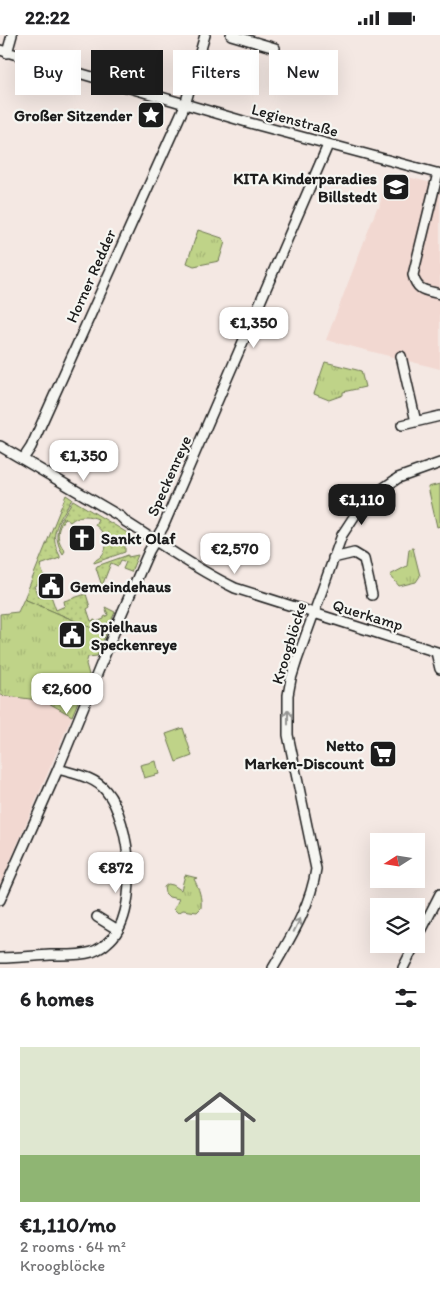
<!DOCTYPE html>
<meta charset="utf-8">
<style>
body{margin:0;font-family:Itim,sans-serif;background:#f2f2f2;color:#202124;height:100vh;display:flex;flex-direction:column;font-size:19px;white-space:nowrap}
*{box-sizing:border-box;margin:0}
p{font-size:16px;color:#757577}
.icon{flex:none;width:28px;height:28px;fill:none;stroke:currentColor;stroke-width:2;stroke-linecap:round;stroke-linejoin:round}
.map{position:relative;height:933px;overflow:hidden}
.details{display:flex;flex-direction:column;background:#fff;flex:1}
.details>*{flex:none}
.banner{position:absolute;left:15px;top:15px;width:410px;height:45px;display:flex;gap:10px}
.needle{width:32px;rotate:258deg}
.buttons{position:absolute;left:370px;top:798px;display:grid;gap:10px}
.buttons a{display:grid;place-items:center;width:55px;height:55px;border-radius:0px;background:#fff;box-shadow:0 5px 20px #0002;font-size:25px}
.price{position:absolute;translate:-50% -42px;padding:0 11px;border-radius:10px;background:#fff;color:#222;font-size:16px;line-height:32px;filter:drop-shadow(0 1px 2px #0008)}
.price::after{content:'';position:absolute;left:50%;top:30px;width:15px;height:11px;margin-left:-8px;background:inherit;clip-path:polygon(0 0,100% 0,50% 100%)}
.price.on{background:#1c1c1c;color:#fff}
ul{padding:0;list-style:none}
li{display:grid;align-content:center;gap:10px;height:265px;padding:0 20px}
li span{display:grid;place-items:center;height:155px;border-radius:0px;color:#555}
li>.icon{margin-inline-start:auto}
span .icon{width:90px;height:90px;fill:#fffc;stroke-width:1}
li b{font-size:21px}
h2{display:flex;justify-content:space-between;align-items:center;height:60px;padding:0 20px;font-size:21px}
.chip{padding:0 18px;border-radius:0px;background:#fff;box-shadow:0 5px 20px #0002;font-size:18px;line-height:45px}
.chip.on{background:#1c1c1c;color:#fff}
.status{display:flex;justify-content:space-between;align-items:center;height:35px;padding:0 25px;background:#fff;direction:ltr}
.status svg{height:14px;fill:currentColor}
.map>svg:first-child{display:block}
.built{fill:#f2d8d1}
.grass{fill:url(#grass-dots);stroke:#6e7852}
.park{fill:url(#park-tufts);stroke:#6e7852}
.pitch{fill:#bfd388;stroke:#6e7852}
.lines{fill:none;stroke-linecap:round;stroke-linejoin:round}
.minor-casing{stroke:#1c1c1c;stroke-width:12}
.minor{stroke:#f6f6f2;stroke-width:9}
.oneway{stroke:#949492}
.labels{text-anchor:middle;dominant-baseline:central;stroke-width:4.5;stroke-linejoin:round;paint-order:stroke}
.poi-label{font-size:16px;font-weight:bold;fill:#1c1c1c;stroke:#f6f6f2;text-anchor:end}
.street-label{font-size:16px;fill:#1c1c1c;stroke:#f6f6f2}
</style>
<div class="status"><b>22:22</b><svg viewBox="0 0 49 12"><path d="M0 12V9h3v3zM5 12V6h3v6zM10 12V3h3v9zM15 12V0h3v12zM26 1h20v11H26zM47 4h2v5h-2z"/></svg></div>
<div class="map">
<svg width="440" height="933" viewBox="0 0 440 933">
<defs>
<pattern id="grass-dots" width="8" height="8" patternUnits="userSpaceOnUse" patternTransform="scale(1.25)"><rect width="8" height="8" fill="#bfd388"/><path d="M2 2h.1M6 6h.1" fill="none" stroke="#a4b575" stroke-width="1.8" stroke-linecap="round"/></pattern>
<pattern id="park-tufts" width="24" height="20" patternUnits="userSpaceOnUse" patternTransform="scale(1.25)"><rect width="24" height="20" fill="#bfd388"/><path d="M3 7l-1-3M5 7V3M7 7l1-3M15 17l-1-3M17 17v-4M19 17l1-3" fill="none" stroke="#a4b575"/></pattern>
</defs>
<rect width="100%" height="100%" fill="#f4e8e3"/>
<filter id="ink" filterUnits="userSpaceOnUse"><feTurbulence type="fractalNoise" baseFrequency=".02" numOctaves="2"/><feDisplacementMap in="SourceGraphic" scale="10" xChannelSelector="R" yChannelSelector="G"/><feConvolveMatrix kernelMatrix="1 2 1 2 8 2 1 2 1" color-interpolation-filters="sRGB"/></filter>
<g filter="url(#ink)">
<path class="built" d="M388,137l52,13v184l-114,-29 51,-132h2z
M0,660l45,6 27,15 -72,169z"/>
<path class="grass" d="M66,460l6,4c-12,21 -25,33 -12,57v2l-20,7 6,17 -12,4 4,11 12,-4 6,17 9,-4 -1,-5 22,-7 4,13 -3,2 4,12 4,-1 1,2 8,-3v-2l4,-2 -3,-8 10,5 -9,22 -82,-35z
M73,465l61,37 -3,6 -6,3v6l-31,11v-2c17,-8 15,-26 1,-36l3,-6c-10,-4 -19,-5 -28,3l-5,-4c-9,11 -9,22 0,33l-2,3c-14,-22 -1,-35 10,-54z
M128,520v2l10,-2 -7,17 -8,-3 3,-7 -5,-2 -3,6 -7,-3 -9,23 -6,-18 1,-2z"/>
<path class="park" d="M198,195l24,8 3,4 -6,19 -25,5 -7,-3z
M325,327l36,9 4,16 -22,5v3l-14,5 -15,-6z
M413,513l7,28 -4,6 -17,4 -9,-11 17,-9 2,-17z
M24,564l82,35 -9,22 -9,1 -2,7 3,11 -17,41 -27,-15 -45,-6v-81l18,-2z
M185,840l12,3 -3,1c5,10 8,18 7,29l-4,4 -14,-2 -5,3 -4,-4 5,-10 -10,-2 -4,-4 -1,-6 4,-3 5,1 8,5z"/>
<path class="pitch" d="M440,449v42l-3,1 -9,-40z
M183,693l9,28 -16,6 -10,-28z
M156,726l3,13 -15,4 -4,-13z"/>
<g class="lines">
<g class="minor-casing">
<path id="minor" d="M231,0l44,13
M0,15l250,73 190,51
M7,18l5,-18
M438,138l-25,102c4,16 12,15 27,19
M401,321l15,66
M402,390l38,-9
M0,411l121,71 5,5c35,22 71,48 109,66l205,65
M23,424l8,-12 154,-342 20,-70
M333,523l21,-5 10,6 8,36
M436,617l4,17
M0,865l58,-131 64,-156 27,-62 14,-24 165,-382
M97,882l21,13
M416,906l24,-47
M0,923c16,0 33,-2 50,-3 14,0 28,1 42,-3 5,-2 12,-6 16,-10 33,-26 23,-122 -2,-151 -11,-14 -31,-17 -48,-22
M273,933c18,-31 38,-63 43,-99l-28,-134v-40l3,-16 6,-19 45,-125 17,-26 16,-15 23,-16 42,-15
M403,933l12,-24"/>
</g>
<use href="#minor" class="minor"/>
</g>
<defs><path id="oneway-shaft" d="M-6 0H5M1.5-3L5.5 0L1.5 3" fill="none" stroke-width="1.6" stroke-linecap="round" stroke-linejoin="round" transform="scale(1.25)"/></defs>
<g class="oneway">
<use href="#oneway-shaft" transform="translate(288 682) rotate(-90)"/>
<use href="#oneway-shaft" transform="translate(297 890) rotate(-64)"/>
</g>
</g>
<defs>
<g id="sight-square" transform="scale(1.4375)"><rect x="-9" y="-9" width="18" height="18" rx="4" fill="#1c1c1c" stroke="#f6f6f2"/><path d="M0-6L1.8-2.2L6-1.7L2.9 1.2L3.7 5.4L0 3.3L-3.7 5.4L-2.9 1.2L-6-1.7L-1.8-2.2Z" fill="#fff"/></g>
<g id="school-square" transform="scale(1.4375)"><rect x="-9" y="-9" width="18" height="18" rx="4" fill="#1c1c1c" stroke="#f6f6f2"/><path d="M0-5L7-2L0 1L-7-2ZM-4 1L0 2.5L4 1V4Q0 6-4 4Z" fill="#fff"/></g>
<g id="church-square" transform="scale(1.4375)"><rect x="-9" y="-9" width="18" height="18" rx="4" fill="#1c1c1c" stroke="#f6f6f2"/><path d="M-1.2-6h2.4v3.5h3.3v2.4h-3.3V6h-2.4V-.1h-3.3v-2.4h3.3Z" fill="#fff"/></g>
<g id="civic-square" transform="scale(1.4375)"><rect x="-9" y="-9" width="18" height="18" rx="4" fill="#1c1c1c" stroke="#f6f6f2"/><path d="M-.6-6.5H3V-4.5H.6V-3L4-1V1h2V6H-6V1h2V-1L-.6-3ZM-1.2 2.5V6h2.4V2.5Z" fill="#fff"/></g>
<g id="supermarket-square" transform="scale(1.4375)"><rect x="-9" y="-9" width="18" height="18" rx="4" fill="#1c1c1c" stroke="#f6f6f2"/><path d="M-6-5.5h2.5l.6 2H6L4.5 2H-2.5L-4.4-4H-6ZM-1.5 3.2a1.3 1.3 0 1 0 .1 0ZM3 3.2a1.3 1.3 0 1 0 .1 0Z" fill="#fff"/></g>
</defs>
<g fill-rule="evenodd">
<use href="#sight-square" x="151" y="80"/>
<use href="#school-square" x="396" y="152"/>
<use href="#church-square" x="82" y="503"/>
<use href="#civic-square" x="51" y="551"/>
<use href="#civic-square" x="72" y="600"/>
<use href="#supermarket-square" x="383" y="719"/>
</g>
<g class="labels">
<g class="poi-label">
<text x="132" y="80">Großer Sitzender</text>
<text x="377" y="143">KITA Kinderparadies<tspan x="377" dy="18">Billstedt</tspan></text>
<text x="101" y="503" text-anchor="start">Sankt Olaf</text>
<text x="70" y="551" text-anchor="start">Gemeindehaus</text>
<text x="91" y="591" text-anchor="start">Spielhaus<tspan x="91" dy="18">Speckenreye</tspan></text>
<text x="364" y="710">Netto<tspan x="364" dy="18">Marken-Discount</tspan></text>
</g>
<g class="street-label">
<text transform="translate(295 85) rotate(15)">Legienstraße</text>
<text transform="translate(91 241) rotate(-66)">Horner Redder</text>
<text transform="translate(169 441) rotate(-66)">Speckenreye</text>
<text transform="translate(368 580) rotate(17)">Querkamp</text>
<text transform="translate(289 608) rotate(-73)">Kroogblöcke</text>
</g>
</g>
</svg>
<div class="buttons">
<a><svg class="needle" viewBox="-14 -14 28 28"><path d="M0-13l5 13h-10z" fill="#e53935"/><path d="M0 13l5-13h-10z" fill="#757577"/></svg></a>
<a><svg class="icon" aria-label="layers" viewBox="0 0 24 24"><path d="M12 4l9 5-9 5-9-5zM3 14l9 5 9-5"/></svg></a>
</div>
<b class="price" style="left:254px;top:314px">€1,350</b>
<b class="price" style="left:84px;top:447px">€1,350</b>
<b class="price on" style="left:362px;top:491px">€1,110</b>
<b class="price" style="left:235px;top:540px">€2,570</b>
<b class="price" style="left:67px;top:680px">€2,600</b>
<b class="price" style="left:116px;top:859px">€872</b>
<div class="banner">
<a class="chip">Buy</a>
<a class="chip on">Rent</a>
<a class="chip">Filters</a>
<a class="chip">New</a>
</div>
</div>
<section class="details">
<h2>6 homes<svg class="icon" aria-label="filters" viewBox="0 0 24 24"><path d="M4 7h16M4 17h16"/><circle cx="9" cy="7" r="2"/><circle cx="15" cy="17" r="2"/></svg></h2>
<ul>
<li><span style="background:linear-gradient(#dfe7d0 70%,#8fb573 0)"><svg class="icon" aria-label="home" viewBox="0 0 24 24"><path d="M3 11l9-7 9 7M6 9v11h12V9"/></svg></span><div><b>€1,110/mo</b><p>2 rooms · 64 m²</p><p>Kroogblöcke</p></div></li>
</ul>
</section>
